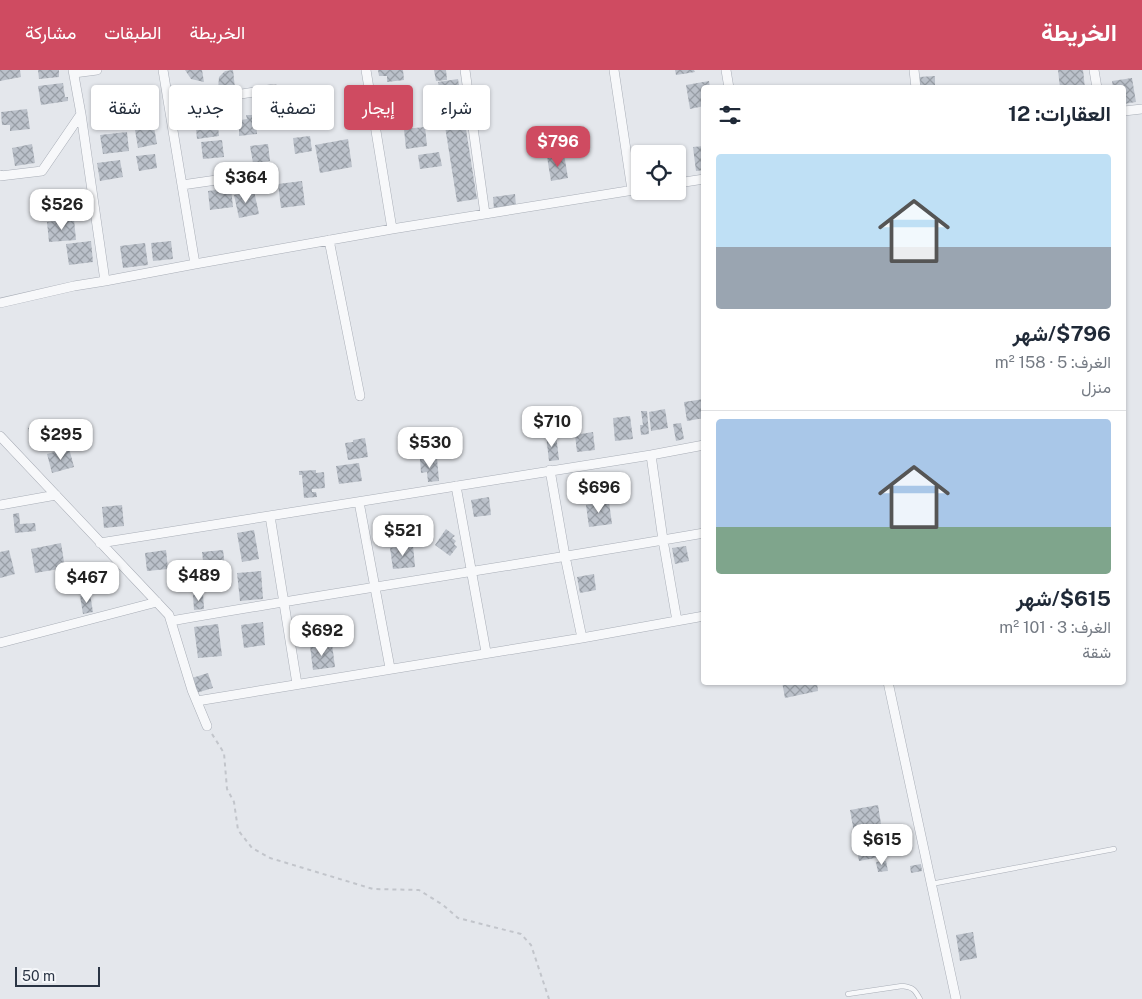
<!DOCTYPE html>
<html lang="ar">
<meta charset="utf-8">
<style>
body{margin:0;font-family:"Public Sans",Vazirmatn,sans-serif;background:#f2f2f3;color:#1f2937;direction:rtl;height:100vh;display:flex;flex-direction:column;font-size:19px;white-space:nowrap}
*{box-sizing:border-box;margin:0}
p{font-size:16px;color:#747a83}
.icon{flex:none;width:28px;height:28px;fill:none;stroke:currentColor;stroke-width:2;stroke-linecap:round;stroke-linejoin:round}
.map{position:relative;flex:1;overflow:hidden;direction:ltr}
.sheet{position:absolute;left:701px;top:15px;width:425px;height:600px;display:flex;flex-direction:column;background:#fff;border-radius:5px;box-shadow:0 1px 4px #0004;direction:rtl}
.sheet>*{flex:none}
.top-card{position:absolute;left:15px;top:15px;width:475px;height:45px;direction:rtl;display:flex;gap:10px}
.fabs{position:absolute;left:631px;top:75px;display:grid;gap:10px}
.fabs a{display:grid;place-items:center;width:55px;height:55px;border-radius:5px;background:#fff;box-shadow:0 1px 4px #0004;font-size:25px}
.scale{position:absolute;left:15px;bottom:12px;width:85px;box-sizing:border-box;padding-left:5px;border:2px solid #2b3545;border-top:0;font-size:14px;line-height:18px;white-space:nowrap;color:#2b3545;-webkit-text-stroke:4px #f4f6f9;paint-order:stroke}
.price{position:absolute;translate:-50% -42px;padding:0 11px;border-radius:10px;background:#fff;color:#222;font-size:16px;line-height:32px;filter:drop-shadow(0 1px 2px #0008)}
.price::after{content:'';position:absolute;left:50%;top:30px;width:15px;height:11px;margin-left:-8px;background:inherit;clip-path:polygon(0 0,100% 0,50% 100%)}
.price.selected{background:#cf4b61;color:#fff}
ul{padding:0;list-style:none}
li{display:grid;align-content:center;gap:10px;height:265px;padding:0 15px}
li+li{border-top:1px solid #e0e1e3}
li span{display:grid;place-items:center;height:155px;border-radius:5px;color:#555}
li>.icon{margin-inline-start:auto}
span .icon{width:90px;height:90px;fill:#fffc;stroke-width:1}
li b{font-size:21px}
h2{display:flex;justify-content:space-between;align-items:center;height:60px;padding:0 15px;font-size:21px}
.pill{padding:0 18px;border-radius:5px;background:#fff;box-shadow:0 1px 4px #0004;font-size:18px;line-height:45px}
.pill.selected{background:#cf4b61;color:#fff}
header{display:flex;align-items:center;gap:30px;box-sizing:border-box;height:70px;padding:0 25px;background:#cf4b61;color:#fff}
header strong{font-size:24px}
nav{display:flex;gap:28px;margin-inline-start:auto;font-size:18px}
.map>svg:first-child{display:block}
.building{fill:url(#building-cross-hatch)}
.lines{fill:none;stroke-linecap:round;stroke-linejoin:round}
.lane-casing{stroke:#a9aeb7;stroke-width:5.5}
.street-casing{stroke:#a9aeb7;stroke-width:10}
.path{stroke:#c2c5cb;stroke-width:2;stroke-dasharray:4 4;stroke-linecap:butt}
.lane{stroke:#f7f8fa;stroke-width:4.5}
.street{stroke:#f7f8fa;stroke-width:9}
</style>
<header>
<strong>الخريطة</strong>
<nav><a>الخريطة</a><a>الطبقات</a><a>مشاركة</a></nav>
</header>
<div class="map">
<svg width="1142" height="929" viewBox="0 0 1142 929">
<defs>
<pattern id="building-cross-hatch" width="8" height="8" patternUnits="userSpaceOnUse" patternTransform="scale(1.25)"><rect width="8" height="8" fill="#bbc1ca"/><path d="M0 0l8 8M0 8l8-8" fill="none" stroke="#989ea6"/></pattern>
</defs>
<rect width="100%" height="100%" fill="#e4e7ec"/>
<path class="building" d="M0,0h20l1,7 -21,4z
M38,0h21v7l-20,2z
M185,0h17l2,12 -13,-3z
M233,0l2,18 -17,2 1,-13 6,-6z
M378,0h25l1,10 -17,2v-6h-8z
M434,0h12l1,10 -11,1z
M675,0h19l1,2 -19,3z
M1058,0h25l2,18h-25z
M935,6v11l-15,1 -1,-11z
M1132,8l4,24 -12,2v-16h-11l-1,-7z
M458,9l19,120 -20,3 -19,-120z
M709,11l1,7h-6v18l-14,3 -4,-24z
M63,13l2,14h3v4l-27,4 -3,-19z
M299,22l1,10 -9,7 -20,1 -8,-3 -2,-10z
M27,39l3,20 -20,2v-6h-8l-1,-13z
M246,45h7v4h3l1,15 -18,2v-6l2,-10 6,-1z
M217,46l2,20 -22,3 -2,-21z
M154,57l3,17 -19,4 -3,-18z
M425,57l2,19 -21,3 -2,-20z
M127,62l2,19 -26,3 -3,-19z
M310,66l2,15 -17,3 -2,-16z
M348,69l4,28 -32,6 -5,-28z
M222,70l2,17 -21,2 -2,-17z
M32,74l3,19 -20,3 -3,-18z
M268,74l2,17 -17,2 -3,-17z
M704,76v24l-8,1 -3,-24z
M439,82l3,14 -22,3 -2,-14z
M155,84l2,14 -18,3 -3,-15z
M564,84l4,24 -17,3 -4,-24z
M120,90l3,17 -23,4 -3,-18z
M302,111l3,24 -24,3 -3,-24z
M231,118l2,19 -23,3 -2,-19z
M254,121l5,23 -20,4 -5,-23z
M515,124l1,12 -22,3 -1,-12z
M74,149l2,21 -27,2 -2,-20z
M91,171l2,21 -24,3 -3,-21z
M171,171l2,18 -20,2 -2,-18z
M145,173l3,22 -25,3 -3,-22z
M704,329v19l-17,3 -3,-19z
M665,339l3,19 -17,3 -2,-19z
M641,341h6l2,23 -8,1 -1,-10h3z
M630,346l3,23 -18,2 -2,-23z
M55,351l5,20 -27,7 -5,-20z
M681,353l3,16 -8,2 -3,-17z
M593,362l2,18 -18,2 -2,-17z
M556,364l3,26 -10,1 -3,-26z
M365,368l3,19 -20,3 -3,-17 8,-1v-2z
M69,378l5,19 -22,6 -5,-19z
M437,388l2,23 -11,1 -1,-10 -6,1 -1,-14z
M359,393l3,18 -23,3 -3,-18z
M316,400v3l8,-1 1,16 -13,1v3h4l1,5 -13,1 -2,-23h-3v-4z
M489,427l2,18 -17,2 -3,-17z
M609,432l3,22 -23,3 -3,-22z
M122,435l2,21 -20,2 -2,-21z
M19,443l1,11 15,-1 1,8 -21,2 -2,-19z
M398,446l3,22 -19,2 -3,-21z
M446,459l9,7 -3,2 4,3 -2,3 3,3 -7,9 -15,-11z
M254,460l5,29 -17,3 -5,-29z
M61,473l4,25 -30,5 -4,-24z
M413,475l2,22 -22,2 -3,-21z
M686,476l3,15 -14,3 -3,-16z
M9,480l6,24 -15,4v-26z
M166,480l2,19 -21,2 -2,-18z
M223,480l2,17 -21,2 -2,-17z
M261,501l2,28 -23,2 -3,-28z
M594,504l2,16 -16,3 -3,-16z
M203,523l1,16 -10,1 -1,-15z
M90,524l3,18 -10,2 -3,-18z
M263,552l2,23 -21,3 -3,-23z
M218,554l4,32 -24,2 -4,-31z
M332,574l3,23 -22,3 -3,-24z
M208,603l5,15 -17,5 -4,-15z
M782,612h35l1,9 -33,7z
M878,735l8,51 -27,5 -9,-51z
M908,765l2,12 -11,1 -2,-11z
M886,791l2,10 -10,1 -2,-10z
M921,794l1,7 -11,2 -1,-7z
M973,862l4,26 -17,3 -4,-26z"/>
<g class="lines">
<g class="lane-casing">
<path id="lane" d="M931,814l183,-35
M848,924l54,-8c11,1 13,4 18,13"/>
</g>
<g class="street-casing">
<path id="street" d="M73,0l8,44 24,167
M163,0l32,194
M366,0l26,159
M465,0l20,144
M614,0l18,120
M726,0l3,18
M914,0l2,18
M1094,0l3,18
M74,3l23,-3
M169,35l105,-16
M1124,41l18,-2
M0,105v1l42,-5 39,-57
M678,113l26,-4
M182,115l62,-9
M329,170l31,156
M0,233l74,-17 31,-5 90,-17 197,-35 248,-40
M0,366l169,179 23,75 15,36
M651,385l12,85 14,81
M550,400l15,86 17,82
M456,416l30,166
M359,432l31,166
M0,435l56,-10
M270,446l27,168
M100,473l551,-88 53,-10
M171,551c177,-31 355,-57 533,-88
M0,573l157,-41
M888,612l68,317
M197,631l385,-63 122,-22"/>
</g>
<path class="path" d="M212,664l12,19 3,36 7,13 4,28 14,18 18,10 103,31 46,1 24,15 15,13 63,16 10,11 18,54"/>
<use href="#lane" class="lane"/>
<use href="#street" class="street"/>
</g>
</svg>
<div class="fabs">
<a><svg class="icon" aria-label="locate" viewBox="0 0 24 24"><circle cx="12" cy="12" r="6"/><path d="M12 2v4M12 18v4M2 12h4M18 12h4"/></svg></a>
</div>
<div class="scale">50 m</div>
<b class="price selected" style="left:558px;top:98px">$796</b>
<b class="price" style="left:246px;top:134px">$364</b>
<b class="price" style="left:62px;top:161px">$526</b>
<b class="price" style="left:552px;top:378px">$710</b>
<b class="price" style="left:61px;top:391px">$295</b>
<b class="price" style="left:430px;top:399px">$530</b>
<b class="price" style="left:599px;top:444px">$696</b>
<b class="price" style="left:403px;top:487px">$521</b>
<b class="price" style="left:199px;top:532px">$489</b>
<b class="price" style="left:87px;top:534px">$467</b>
<b class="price" style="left:322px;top:587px">$692</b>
<b class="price" style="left:882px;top:796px">$615</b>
<div class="top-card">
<a class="pill">شراء</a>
<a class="pill selected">إيجار</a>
<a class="pill">تصفية</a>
<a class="pill">جديد</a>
<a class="pill">شقة</a>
</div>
<section class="sheet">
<h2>العقارات: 12<svg class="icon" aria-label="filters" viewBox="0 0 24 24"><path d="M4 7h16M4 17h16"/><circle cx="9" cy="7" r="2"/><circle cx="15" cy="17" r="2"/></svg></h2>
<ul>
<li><span style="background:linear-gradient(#bfe0f5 60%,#9aa5b1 0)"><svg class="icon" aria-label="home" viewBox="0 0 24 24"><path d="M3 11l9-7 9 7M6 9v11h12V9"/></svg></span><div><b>$796/شهر</b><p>الغرف: 5 · 158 m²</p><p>منزل</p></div></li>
<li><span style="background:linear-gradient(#a9c7e8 70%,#7fa58c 0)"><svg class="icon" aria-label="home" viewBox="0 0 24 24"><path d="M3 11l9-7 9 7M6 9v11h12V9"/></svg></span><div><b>$615/شهر</b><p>الغرف: 3 · 101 m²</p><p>شقة</p></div></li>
</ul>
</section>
</div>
